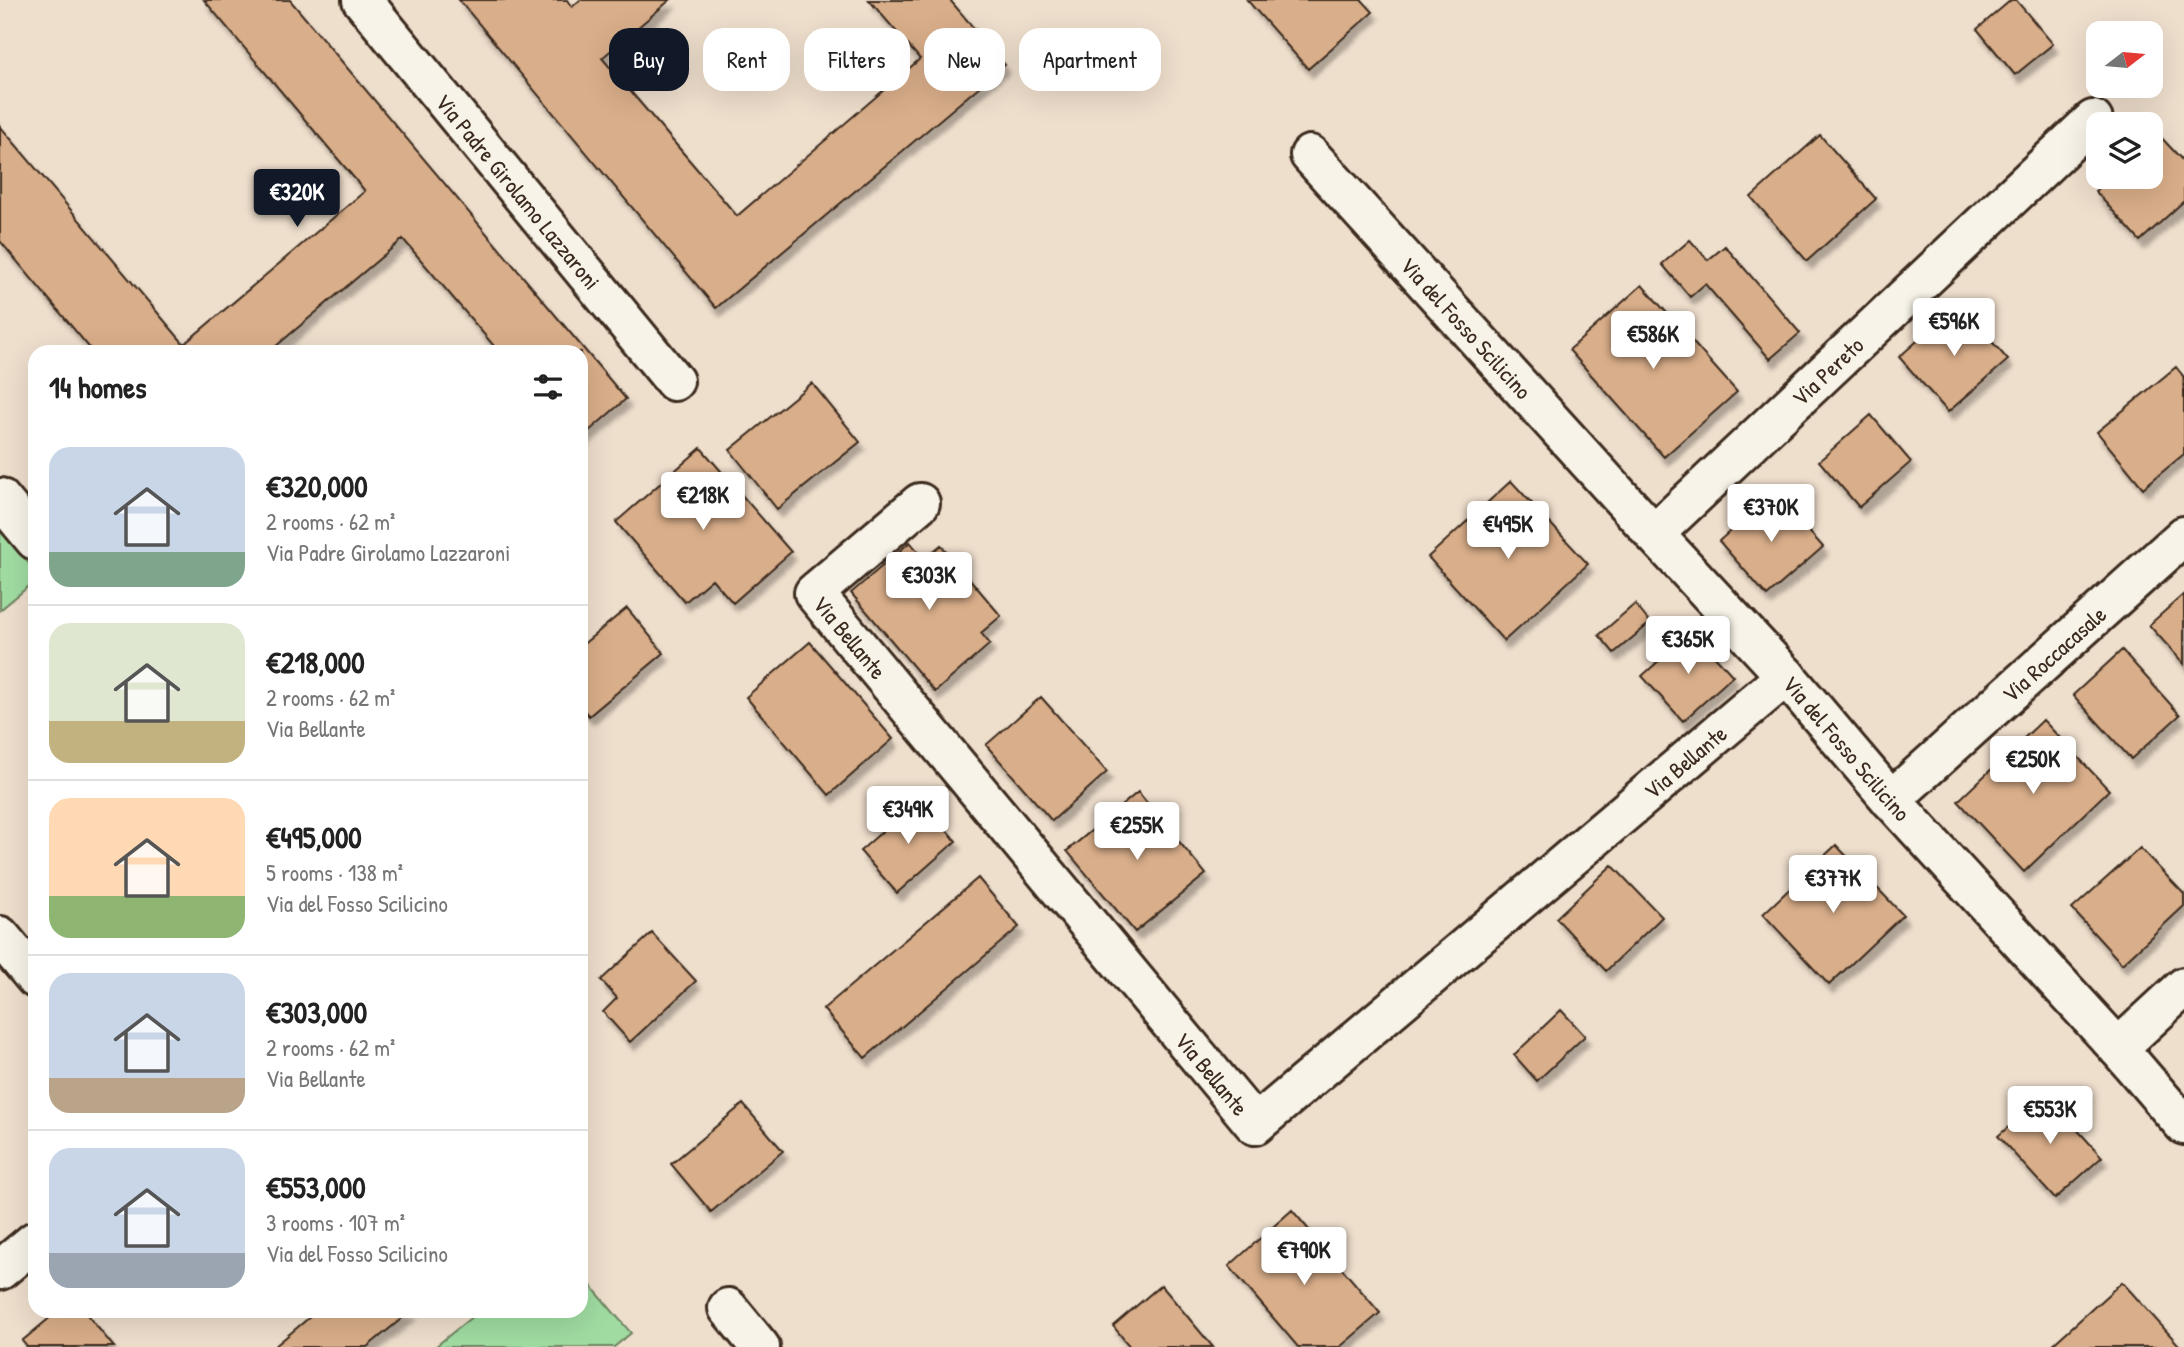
<!DOCTYPE html>
<meta charset="utf-8">
<style>
body{margin:0;font-family:"Patrick Hand",sans-serif;background:#f6f6f6;color:#222;height:100vh;display:flex;flex-direction:column;font-size:26px;white-space:nowrap}
*{box-sizing:border-box;margin:0}
p{font-size:23px;color:#767676}
.icon{flex:none;width:38px;height:38px;fill:none;stroke:currentColor;stroke-width:2;stroke-linecap:round;stroke-linejoin:round}
.map{position:relative;flex:1;overflow:hidden}
.panel{position:absolute;left:28px;top:345px;width:560px;height:973px;display:flex;flex-direction:column;background:#fff;border-radius:21px;box-shadow:0 7px 28px #0002}
.panel>*{flex:none}
.top-card{position:absolute;left:609px;top:28px;width:665px;height:63px;display:flex;gap:14px}
.needle{width:46px;rotate:74deg}
.fabs{position:absolute;left:2086px;top:21px;display:grid;gap:14px}
.fabs a{display:grid;place-items:center;width:77px;height:77px;border-radius:14px;background:#fff;box-shadow:0 7px 28px #0002;font-size:35px}
.price{position:absolute;translate:-50% -60px;padding:0 16px;border-radius:7px;background:#fff;color:#222;font-size:23px;line-height:46px;filter:drop-shadow(0 2px 4px #0008)}
.price::after{content:'';position:absolute;left:50%;top:42px;width:21px;height:16px;margin-left:-10px;background:inherit;clip-path:polygon(0 0,100% 0,50% 100%)}
.price.active{background:#111827;color:#fff}
ul{padding:0;list-style:none}
li{display:flex;align-items:center;gap:21px;height:175px;padding:0 21px}
li+li{border-top:2px solid #e0e0e0}
li span{display:grid;place-items:center;flex:none;width:196px;height:140px;border-radius:21px;color:#555}
li>.icon{margin-inline-start:auto}
span .icon{width:84px;height:84px;fill:#fffc;stroke-width:1}
li b{font-size:30px}
h2{display:flex;justify-content:space-between;align-items:center;height:84px;padding:0 21px;font-size:30px}
.chip{padding:0 24px;border-radius:21px;background:#fff;box-shadow:0 7px 28px #0002;font-size:24px;line-height:63px}
.chip.active{background:#111827;color:#fff}
.map>svg:first-child{display:block}
.green{fill:#a0dca2;stroke:#6e8360;stroke-width:2}
.building{fill:#d9ae8a;stroke:#3b2a1e;stroke-width:2;filter:url(#shadow)}
.lines{fill:none;stroke-linecap:round;stroke-linejoin:round}
.minor-casing{stroke:#3b2a1e;stroke-width:44}
.minor{stroke:#f7f3e8;stroke-width:38}
.labels{text-anchor:middle;dominant-baseline:central;stroke-width:5;stroke-linejoin:round;paint-order:stroke}
.street-label{font-size:23px;fill:#3b2a1e;stroke:#f7f3e8}
</style>
<div class="map">
<svg width="2184" height="1347" viewBox="0 0 2184 1347">
<defs>
<filter id="shadow"><feDropShadow dx="4.5" dy="8" stdDeviation="2" flood-color="#0004"/></filter>
</defs>
<rect width="100%" height="100%" fill="#eedecc"/>
<filter id="ink" filterUnits="userSpaceOnUse"><feTurbulence type="fractalNoise" baseFrequency=".0143" numOctaves="2"/><feDisplacementMap in="SourceGraphic" scale="14" xChannelSelector="R" yChannelSelector="G"/><feConvolveMatrix kernelMatrix="1 2 1 2 8 2 1 2 1" color-interpolation-filters="sRGB"/></filter>
<g filter="url(#ink)">
<path class="green" d="M0,528l35,43v10l-35,29z
M581,1274l50,59 -17,14h-179l44,-36h102z"/>
<path class="building" d="M204,0h86l336,399 -45,39v-86h-82l-96,-113 -134,113h-176l-93,-111v-115l184,218 181,-153z
M459,0h108l5,7 8,-7h90l-68,58 135,158 183,-157 -51,-59h81l55,65 -289,243z
M1247,0h115l11,12 -65,57z
M2011,0h5l37,44 -38,31 -38,-46z
M2158,134l26,28v39l-44,40 -45,-50 16,-14h40v-36z
M1820,135l56,64 -69,62 -56,-64z
M1690,240l18,20 17,-14 75,87 -30,26 -65,-75 -15,13 -28,-33z
M1642,285l95,107 -73,65 -95,-107z
M1959,304l49,56 -60,52 -49,-55z
M2176,367l8,10v77l-41,34 -46,-56z
M812,383l48,59 -83,67 -47,-59z
M1871,415l40,47 -52,45 -40,-46z
M701,448l90,104 -58,51 -21,-24 -27,23 -69,-80z
M1511,481l77,83 -84,77 -76,-84z
M1774,492l49,55 -56,49 -48,-55z
M910,542l14,17 17,-14 60,71 -20,17 9,11 -55,48 -84,-99z
M2184,594v70l-35,-39z
M1635,604l15,19 -36,30 -15,-18z
M627,608l37,45 -75,63 -8,-9v-61z
M1692,631l41,45 -50,45 -41,-45z
M810,642l83,97 -64,56 -83,-98z
M2122,650l58,65 -49,44 -58,-64z
M1041,697l66,75 -55,49 -66,-76z
M2043,720l66,70 -85,82 -66,-71z
M1138,792l68,82 -71,58 -68,-81z
M919,799l37,42 -59,52 -37,-42z
M1836,845l67,70 -74,70 -66,-71z
M2140,848l44,46v12l-62,58 -50,-55z
M1612,865l50,52 -56,54 -50,-53z
M978,878l41,49 -154,131 -42,-49z
M652,933l44,48 -66,61 -27,-30 14,-14 -16,-18z
M1561,1010l24,26 -48,45 -23,-26z
M2045,1094l57,63 -47,42 -57,-63z
M743,1104l40,47 -72,61 -40,-48z
M1292,1210l88,103 -40,34h-42l-69,-81z
M2122,1282l57,63 -3,2h-126z
M1161,1285l52,62h-83l-17,-21z
M58,1311h26l30,36h-87l-5,-6z
M317,1311h94l-44,36h-93z"/>
<g class="lines">
<g class="minor-casing">
<g id="minor">
<path id="s1" d="M362,0l312,381"/>
<path id="s2" d="M1310,155l344,379 132,142 105,124 227,248 66,77"/>
<path d="M0,498l35,42"/>
<path id="s3" d="M920,503l-106,90 441,532 531,-449"/>
<path id="s4" d="M1654,534l439,-414"/>
<path id="s5" d="M1891,800l293,-264"/>
<path d="M0,936l35,42"/>
<path d="M2118,1048l66,-61"/>
<path d="M0,1270l35,-29"/>
<path d="M728,1308l32,39"/>
</g>
</g>
<use href="#minor" class="minor"/>
</g>
</g>
<g class="labels">
<g class="street-label">
<text stroke="none"><textPath href="#s1" startOffset="247">Via Padre Girolamo Lazzaroni</textPath></text>
<text stroke="none"><textPath href="#s2" startOffset="233">Via del Fosso Scilicino</textPath></text>
<text stroke="none"><textPath href="#s4" startOffset="238">Via Pereto</textPath></text>
<text stroke="none"><textPath href="#s3" startOffset="196">Via Bellante</textPath></text>
<text stroke="none"><textPath href="#s5" startOffset="219">Via Roccacasale</textPath></text>
<text stroke="none"><textPath href="#s2" startOffset="800">Via del Fosso Scilicino</textPath></text>
<text stroke="none"><textPath href="#s3" startOffset="1393">Via Bellante</textPath></text>
<text stroke="none"><textPath href="#s3" startOffset="763">Via Bellante</textPath></text>
</g>
</g>
</svg>
<div class="fabs">
<a><svg class="needle" viewBox="-14 -14 28 28"><path d="M0-13l5 13h-10z" fill="#e53935"/><path d="M0 13l5-13h-10z" fill="#767676"/></svg></a>
<a><svg class="icon" aria-label="layers" viewBox="0 0 24 24"><path d="M12 4l9 5-9 5-9-5zM3 14l9 5 9-5"/></svg></a>
</div>
<b class="price active" style="left:297px;top:229px">€320K</b>
<b class="price" style="left:1954px;top:358px">€596K</b>
<b class="price" style="left:1653px;top:371px">€586K</b>
<b class="price" style="left:703px;top:532px">€218K</b>
<b class="price" style="left:1771px;top:544px">€370K</b>
<b class="price" style="left:1508px;top:561px">€495K</b>
<b class="price" style="left:929px;top:612px">€303K</b>
<b class="price" style="left:1688px;top:676px">€365K</b>
<b class="price" style="left:2033px;top:796px">€250K</b>
<b class="price" style="left:908px;top:846px">€349K</b>
<b class="price" style="left:1137px;top:862px">€255K</b>
<b class="price" style="left:1833px;top:915px">€377K</b>
<b class="price" style="left:2050px;top:1146px">€553K</b>
<b class="price" style="left:1304px;top:1287px">€790K</b>
<div class="top-card">
<a class="chip active">Buy</a>
<a class="chip">Rent</a>
<a class="chip">Filters</a>
<a class="chip">New</a>
<a class="chip">Apartment</a>
</div>
<section class="panel">
<h2>14 homes<svg class="icon" aria-label="filters" viewBox="0 0 24 24"><path d="M4 7h16M4 17h16"/><circle cx="9" cy="7" r="2"/><circle cx="15" cy="17" r="2"/></svg></h2>
<ul>
<li><span style="background:linear-gradient(#c9d6e8 75%,#7fa58c 0)"><svg class="icon" aria-label="home" viewBox="0 0 24 24"><path d="M3 11l9-7 9 7M6 9v11h12V9"/></svg></span><div><b>€320,000</b><p>2 rooms · 62 m²</p><p>Via Padre Girolamo Lazzaroni</p></div></li>
<li><span style="background:linear-gradient(#dfe7d0 70%,#c2b280 0)"><svg class="icon" aria-label="home" viewBox="0 0 24 24"><path d="M3 11l9-7 9 7M6 9v11h12V9"/></svg></span><div><b>€218,000</b><p>2 rooms · 62 m²</p><p>Via Bellante</p></div></li>
<li><span style="background:linear-gradient(#ffd9b3 70%,#8fb573 0)"><svg class="icon" aria-label="home" viewBox="0 0 24 24"><path d="M3 11l9-7 9 7M6 9v11h12V9"/></svg></span><div><b>€495,000</b><p>5 rooms · 138 m²</p><p>Via del Fosso Scilicino</p></div></li>
<li><span style="background:linear-gradient(#c9d6e8 75%,#b9a48a 0)"><svg class="icon" aria-label="home" viewBox="0 0 24 24"><path d="M3 11l9-7 9 7M6 9v11h12V9"/></svg></span><div><b>€303,000</b><p>2 rooms · 62 m²</p><p>Via Bellante</p></div></li>
<li><span style="background:linear-gradient(#c9d6e8 75%,#9aa5b1 0)"><svg class="icon" aria-label="home" viewBox="0 0 24 24"><path d="M3 11l9-7 9 7M6 9v11h12V9"/></svg></span><div><b>€553,000</b><p>3 rooms · 107 m²</p><p>Via del Fosso Scilicino</p></div></li>
</ul>
</section>
</div>
